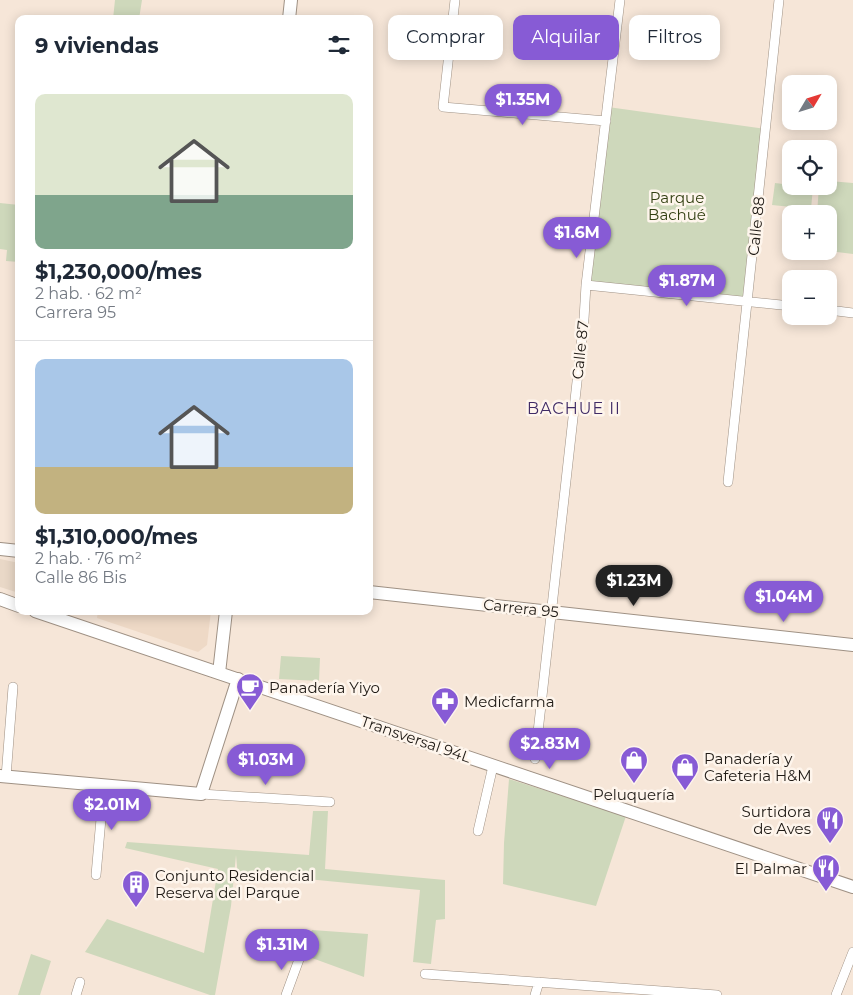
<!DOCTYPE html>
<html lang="es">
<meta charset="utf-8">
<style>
body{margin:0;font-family:Montserrat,sans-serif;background:#f6f6f7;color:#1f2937;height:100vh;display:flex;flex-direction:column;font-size:19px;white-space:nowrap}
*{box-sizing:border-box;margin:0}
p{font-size:16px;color:#747a83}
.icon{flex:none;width:28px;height:28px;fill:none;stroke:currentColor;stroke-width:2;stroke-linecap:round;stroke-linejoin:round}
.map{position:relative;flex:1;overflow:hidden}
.side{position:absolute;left:15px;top:15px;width:358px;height:600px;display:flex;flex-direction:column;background:#fff;border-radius:10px;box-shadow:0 2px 12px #0003}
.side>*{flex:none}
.top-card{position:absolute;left:388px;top:15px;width:390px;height:45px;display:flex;gap:10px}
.needle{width:32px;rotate:52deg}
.controls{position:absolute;left:782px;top:75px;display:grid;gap:10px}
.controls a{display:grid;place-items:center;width:55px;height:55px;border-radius:10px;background:#fff;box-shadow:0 2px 12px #0003;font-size:25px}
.price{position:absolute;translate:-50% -42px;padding:0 11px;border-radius:18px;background:#875bd5;color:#fff;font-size:16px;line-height:32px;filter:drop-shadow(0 1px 2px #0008)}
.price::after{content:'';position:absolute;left:50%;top:30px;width:15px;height:11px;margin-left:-8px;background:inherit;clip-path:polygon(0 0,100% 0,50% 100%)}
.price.current{background:#222;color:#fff}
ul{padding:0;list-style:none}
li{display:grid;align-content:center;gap:10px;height:265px;padding:0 20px}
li+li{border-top:1px solid #e0e1e3}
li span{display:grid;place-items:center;height:155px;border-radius:10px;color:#555}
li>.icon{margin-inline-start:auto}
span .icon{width:90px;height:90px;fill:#fffc;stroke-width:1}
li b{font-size:21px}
h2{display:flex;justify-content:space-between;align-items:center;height:60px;padding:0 20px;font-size:21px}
.chip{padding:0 18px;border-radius:10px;background:#fff;box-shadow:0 2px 12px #0003;font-size:18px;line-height:45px}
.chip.current{background:#875bd5;color:#fff}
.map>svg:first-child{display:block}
.commercial{fill:#e9d8c7}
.built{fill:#eed9c6}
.green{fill:#ced8bb}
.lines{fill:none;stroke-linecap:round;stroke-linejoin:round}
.street-casing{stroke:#9f9184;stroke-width:10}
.secondary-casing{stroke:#9f9184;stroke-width:14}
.street{stroke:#fff;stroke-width:9}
.secondary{stroke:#fff;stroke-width:12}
.labels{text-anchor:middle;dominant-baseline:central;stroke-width:5;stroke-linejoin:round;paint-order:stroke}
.park-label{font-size:15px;fill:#323f11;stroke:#fef5ec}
.street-label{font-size:15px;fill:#1f1a15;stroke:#fef5ec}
.poi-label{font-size:15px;fill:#1f1a15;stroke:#fef5ec;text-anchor:start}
.neighbourhood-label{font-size:16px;letter-spacing:1px;fill:#402b66;stroke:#fef5ec}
</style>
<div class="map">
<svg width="853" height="995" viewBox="0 0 853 995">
<rect width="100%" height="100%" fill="#f6e6d8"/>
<path class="commercial" d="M0,559l19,4v30l-19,-6z"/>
<path class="built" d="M98,611h113l-4,34 -9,7 -101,-34z"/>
<path class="green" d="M115,0h27l-3,19h-26z
M608,107l158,22 -19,173 -159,-19z
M829,181l24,2v71l-24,-3v-37h-12l2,-28h10z
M775,183l16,2v1l22,1 -2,22 -39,-4z
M0,203l19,2v57l-13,-1 1,-11 -7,-1z
M281,656l39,2 -1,23 -40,-2z
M509,779l117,37 -30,90 -93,-22 1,-41z
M313,811h15l-3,58 120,11v39l-9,1 -5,44 -18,-2 7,-72 -113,-11 -69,-2 -2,-22 -5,51 -16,89h-5l-125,-43 22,-33 97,34 14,-84 -93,-21 2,-6 182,13z
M312,930l56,4 -4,43 -63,-23z
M31,954l20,7 -11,34h-22z"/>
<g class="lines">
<g class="street-casing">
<path id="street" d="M455,0l-12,107 163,14
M586,285l205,21
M829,310l24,3
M728,482l51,-482
M535,759l49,-440 2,-34 34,-285
M6,777l7,-90
M201,794l129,8
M478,831l15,-65
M96,875l8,-90
M425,974l292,21
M76,995l4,-13
M286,995l15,-41
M535,995l4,-13
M836,995l17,-43"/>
</g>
<g class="secondary-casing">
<path id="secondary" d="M289,19l2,-19
M0,549l19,2
M369,592l484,53
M0,599l19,7
M35,611l818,276
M219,673l7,-62
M0,776l201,18 37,-115"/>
</g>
<use href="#street" class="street"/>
<use href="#secondary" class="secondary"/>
</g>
<defs>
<g id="cafe-pin" transform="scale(1.4375)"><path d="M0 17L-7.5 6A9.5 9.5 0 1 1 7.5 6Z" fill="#875bd5" stroke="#fef5ec"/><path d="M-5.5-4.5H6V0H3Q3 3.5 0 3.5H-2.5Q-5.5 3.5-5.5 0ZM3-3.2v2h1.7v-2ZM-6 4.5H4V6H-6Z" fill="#fff"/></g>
<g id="pharmacy-pin" transform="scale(1.4375)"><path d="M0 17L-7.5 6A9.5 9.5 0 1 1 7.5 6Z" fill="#875bd5" stroke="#fef5ec"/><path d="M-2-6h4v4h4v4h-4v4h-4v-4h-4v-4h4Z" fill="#fff"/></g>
<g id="shop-pin" transform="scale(1.4375)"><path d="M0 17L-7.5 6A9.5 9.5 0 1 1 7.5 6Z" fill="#875bd5" stroke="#fef5ec"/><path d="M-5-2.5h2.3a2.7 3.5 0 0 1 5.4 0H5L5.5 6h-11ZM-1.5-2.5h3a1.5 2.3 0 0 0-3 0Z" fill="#fff"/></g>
<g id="restaurant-pin" transform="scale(1.4375)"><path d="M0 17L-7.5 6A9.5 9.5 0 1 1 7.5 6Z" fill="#875bd5" stroke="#fef5ec"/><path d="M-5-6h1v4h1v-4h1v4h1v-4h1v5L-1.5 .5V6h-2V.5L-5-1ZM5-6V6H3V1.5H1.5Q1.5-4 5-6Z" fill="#fff"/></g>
<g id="building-pin" transform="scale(1.4375)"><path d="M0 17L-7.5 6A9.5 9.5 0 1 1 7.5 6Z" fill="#875bd5" stroke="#fef5ec"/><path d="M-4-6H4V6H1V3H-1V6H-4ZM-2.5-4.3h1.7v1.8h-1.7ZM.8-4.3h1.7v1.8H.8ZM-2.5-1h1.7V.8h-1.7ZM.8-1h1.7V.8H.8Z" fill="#fff"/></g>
</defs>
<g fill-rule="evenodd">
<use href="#cafe-pin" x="250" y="687"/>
<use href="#pharmacy-pin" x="445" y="701"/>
<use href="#shop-pin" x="634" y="760"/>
<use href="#shop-pin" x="685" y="767"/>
<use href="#restaurant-pin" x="830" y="820"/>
<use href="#restaurant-pin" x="826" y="868"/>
<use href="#building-pin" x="136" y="884"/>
</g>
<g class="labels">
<g class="park-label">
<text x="677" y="197">Parque<tspan x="677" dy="17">Bachué</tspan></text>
</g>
<g class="street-label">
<text transform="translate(756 226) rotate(-84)">Calle 88</text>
<text transform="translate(580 350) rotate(-84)">Calle 87</text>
<text transform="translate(521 608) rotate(6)">Carrera 95</text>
<text transform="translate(416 739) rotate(19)">Transversal 94L</text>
</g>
<g class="poi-label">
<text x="269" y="687">Panadería Yiyo</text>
<text x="464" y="701">Medicfarma</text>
<text x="704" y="758">Panadería y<tspan x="704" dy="17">Cafeteria H&amp;M</tspan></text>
<text x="634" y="794" text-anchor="middle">Peluquería</text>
<text x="811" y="811" text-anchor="end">Surtidora<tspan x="811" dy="17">de Aves</tspan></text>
<text x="807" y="868" text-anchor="end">El Palmar</text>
<text x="155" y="875">Conjunto Residencial<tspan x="155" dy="17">Reserva del Parque</tspan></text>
</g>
<g class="neighbourhood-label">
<text x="574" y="408">BACHUE II</text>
</g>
</g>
</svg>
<div class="controls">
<a><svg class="needle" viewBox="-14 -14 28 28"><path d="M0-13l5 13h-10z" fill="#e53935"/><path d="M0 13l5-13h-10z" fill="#747a83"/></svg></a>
<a><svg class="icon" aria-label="locate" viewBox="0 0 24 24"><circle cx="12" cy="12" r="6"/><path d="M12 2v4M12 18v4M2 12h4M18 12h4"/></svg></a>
<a>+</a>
<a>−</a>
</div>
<b class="price" style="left:523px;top:126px">$1.35M</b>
<b class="price" style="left:577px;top:259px">$1.6M</b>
<b class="price" style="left:687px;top:307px">$1.87M</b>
<b class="price current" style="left:634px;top:607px">$1.23M</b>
<b class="price" style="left:784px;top:623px">$1.04M</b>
<b class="price" style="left:550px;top:770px">$2.83M</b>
<b class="price" style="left:266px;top:786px">$1.03M</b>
<b class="price" style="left:112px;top:831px">$2.01M</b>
<b class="price" style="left:282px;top:971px">$1.31M</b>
<div class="top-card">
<a class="chip">Comprar</a>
<a class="chip current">Alquilar</a>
<a class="chip">Filtros</a>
</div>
<section class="side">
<h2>9 viviendas<svg class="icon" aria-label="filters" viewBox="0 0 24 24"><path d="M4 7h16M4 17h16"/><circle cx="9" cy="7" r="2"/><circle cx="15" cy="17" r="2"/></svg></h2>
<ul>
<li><span style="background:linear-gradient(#dfe7d0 65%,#7fa58c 0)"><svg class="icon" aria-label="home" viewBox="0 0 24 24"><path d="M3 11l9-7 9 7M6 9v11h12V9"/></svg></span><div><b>$1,230,000/mes</b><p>2 hab. · 62 m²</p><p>Carrera 95</p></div></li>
<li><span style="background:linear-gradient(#a9c7e8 70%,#c2b280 0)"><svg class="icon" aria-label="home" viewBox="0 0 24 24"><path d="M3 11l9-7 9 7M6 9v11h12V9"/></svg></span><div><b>$1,310,000/mes</b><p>2 hab. · 76 m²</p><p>Calle 86 Bis</p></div></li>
</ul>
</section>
</div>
